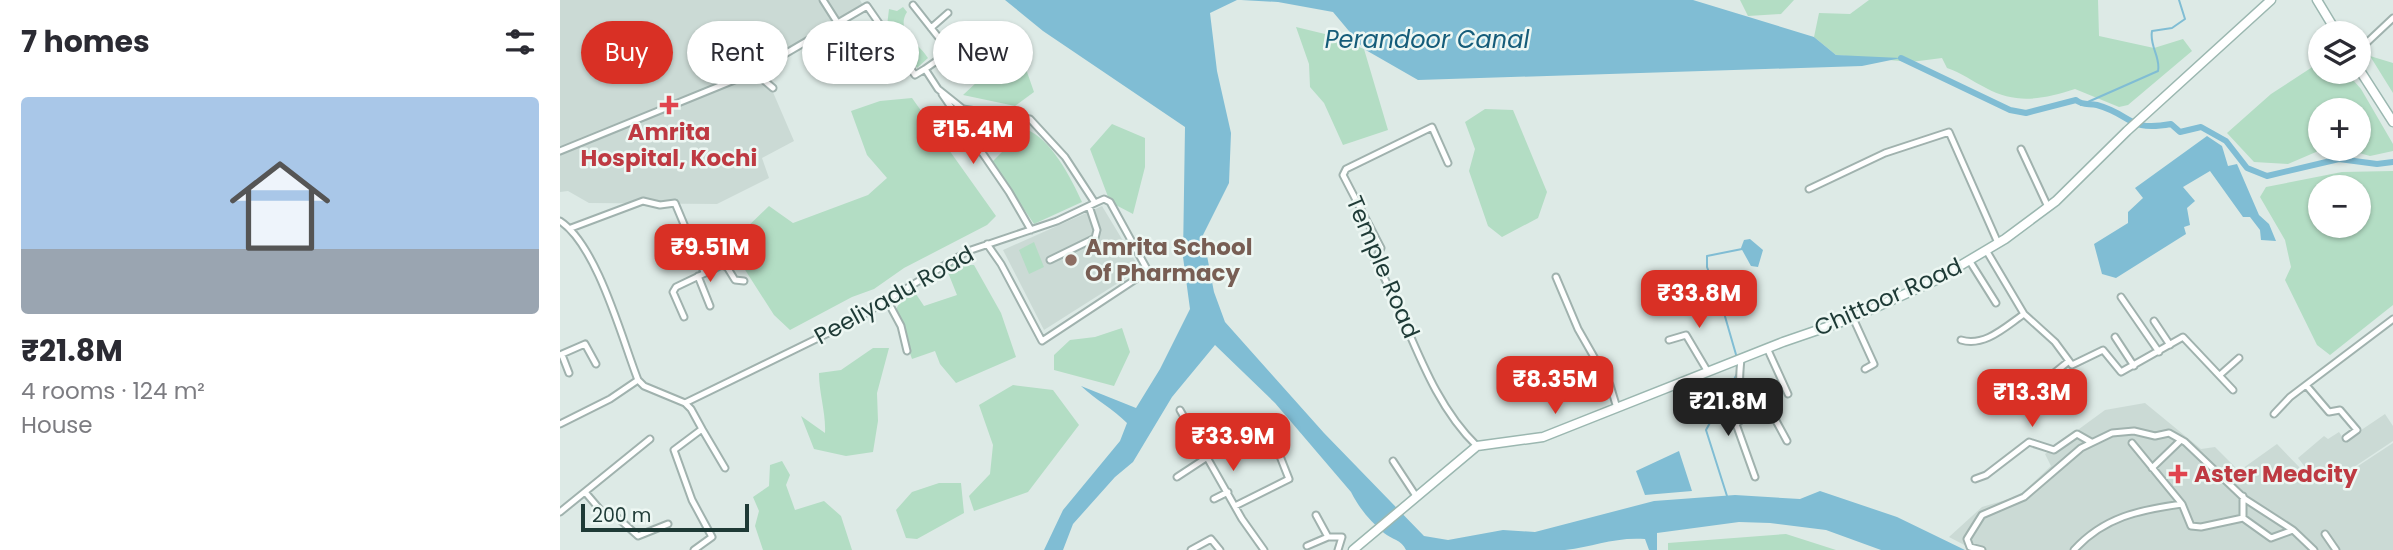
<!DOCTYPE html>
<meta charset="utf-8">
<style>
body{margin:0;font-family:Poppins,sans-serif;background:#f7f7f7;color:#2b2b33;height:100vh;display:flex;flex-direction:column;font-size:26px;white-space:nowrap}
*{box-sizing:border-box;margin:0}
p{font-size:23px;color:#7c7c81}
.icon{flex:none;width:38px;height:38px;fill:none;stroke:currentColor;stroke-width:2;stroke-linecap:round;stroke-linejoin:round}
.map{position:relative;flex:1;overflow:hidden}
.panel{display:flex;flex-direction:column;background:#fff;width:560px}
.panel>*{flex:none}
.top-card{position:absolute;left:21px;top:21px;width:665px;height:63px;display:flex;gap:14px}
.tools{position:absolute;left:1748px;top:21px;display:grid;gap:14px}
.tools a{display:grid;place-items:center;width:63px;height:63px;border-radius:50%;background:#fff;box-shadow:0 2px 5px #0004;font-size:35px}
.scale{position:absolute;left:21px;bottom:18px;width:168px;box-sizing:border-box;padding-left:7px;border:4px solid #1e3a36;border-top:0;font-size:19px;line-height:24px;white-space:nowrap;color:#1e3a36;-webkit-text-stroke:5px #edf7f3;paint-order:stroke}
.price{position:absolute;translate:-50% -60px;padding:0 16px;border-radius:14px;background:#d93025;color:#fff;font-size:23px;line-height:46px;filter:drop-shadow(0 2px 4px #0008)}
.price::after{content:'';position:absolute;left:50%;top:42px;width:21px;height:16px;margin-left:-10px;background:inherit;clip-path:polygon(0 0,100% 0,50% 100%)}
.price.current{background:#222;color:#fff}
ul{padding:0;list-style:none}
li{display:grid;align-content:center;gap:14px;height:371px;padding:0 21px}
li+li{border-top:2px solid #e1e1e2}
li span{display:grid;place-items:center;height:217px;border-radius:7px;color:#555}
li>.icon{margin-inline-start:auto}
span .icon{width:126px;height:126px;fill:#fffc;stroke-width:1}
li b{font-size:30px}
h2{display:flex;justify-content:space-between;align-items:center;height:84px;padding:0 21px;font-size:30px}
.pill{padding:0 24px;border-radius:32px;background:#fff;box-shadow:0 2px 5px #0004;font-size:24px;line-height:63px}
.pill.current{background:#d93025;color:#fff}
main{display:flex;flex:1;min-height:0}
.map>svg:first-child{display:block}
.built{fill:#cbdad5}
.green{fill:#b3ddc4;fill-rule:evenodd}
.water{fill:#80bdd4}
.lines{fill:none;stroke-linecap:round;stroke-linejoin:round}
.stream{stroke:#80bdd4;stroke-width:2}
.canal{stroke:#80bdd4;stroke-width:6}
.street-casing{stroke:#a0b2ae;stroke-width:9}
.secondary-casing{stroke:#9bb7b0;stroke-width:11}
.street{stroke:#fff;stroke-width:5}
.secondary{stroke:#fff;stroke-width:8}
.health-dot{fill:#e0444e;stroke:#edf7f3;stroke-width:2.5}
.education-dot{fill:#8d6e63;stroke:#edf7f3;stroke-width:2.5}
.labels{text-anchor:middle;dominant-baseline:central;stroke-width:5;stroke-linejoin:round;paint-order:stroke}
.health-label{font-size:23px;font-weight:bold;fill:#be3a42;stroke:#edf7f3}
.education-label{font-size:23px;font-weight:bold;fill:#785e54;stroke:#edf7f3;text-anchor:start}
.street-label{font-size:23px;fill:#1e3a36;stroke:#edf7f3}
.water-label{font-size:24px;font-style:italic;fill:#155c79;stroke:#edf7f3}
</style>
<main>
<section class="panel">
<h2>7 homes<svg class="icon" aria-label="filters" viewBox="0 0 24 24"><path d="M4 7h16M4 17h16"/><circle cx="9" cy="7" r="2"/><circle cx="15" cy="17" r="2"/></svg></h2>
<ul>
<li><span style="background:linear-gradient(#a9c7e8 70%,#9aa5b1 0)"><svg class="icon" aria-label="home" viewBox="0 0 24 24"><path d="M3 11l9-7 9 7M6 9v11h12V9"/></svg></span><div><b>₹21.8M</b><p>4 rooms · 124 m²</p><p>House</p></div></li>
</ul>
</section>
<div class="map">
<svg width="1833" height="550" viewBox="0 0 1833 550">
<rect width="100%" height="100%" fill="#ddeae6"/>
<path class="built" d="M0,0h300l4,7 -101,62 31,72 -32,17 7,20 -52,26 -128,-1 -21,-12 -8,1z
M542,206l38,63 -96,61 -41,-80z
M1585,403l56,46 14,-2 24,24 38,-27 24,25 21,9 33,-10 38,-25v107h-419l-25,-13 33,-30 37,-11 32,-30 -6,-12 60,-44z
M1825,414l8,12v15l-39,26 -35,8 -9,-11 -5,3 -7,-9 26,-22 4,3 11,-7 6,9z"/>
<path class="green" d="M1180,0h54l-13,14 -33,2z
M1309,0h229l1,36 55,12 29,-9 9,12 -64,54 -9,2 -44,-18c-32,10 -58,16 -89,-1 -14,-7 -24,-15 -39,-20l-5,-10 -31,4 -75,-7 -22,-18 5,-24 31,1z
M343,7l4,5c-12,19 11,30 21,46l-11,10 -30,-42 2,-17 8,2z
M736,27l29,7 39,15 24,81 -45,15 -19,-42 -14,-16 -1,-23z
M1810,56l23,7v30z
M1760,62v10h26l15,17 32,55v7l-23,5 -25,-7h14v-39h-39l3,39 -35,15 -34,-2 -27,-29 44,-39z
M466,69l8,23 -19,14 -52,-11 15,-14z
M352,98l84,118 -9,9 -83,43 -30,21 -22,8 -62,33 -16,-15 -41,-64 8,-18 28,-27 24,17 75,-28 19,-17 -20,-23 -16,-44 29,-10z
M925,109l28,1 34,82 -9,26 -36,19 -14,-11 -19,-55 6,-22 -10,-27z
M552,124l33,14v29l-12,47 -23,-12 -20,-53z
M465,129c26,9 46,49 57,73l-48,22 -42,-62z
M1833,171v134l-63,50 -13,-10 -32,-65 6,-13 -6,-27 -25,-43 6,-10 76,-15zM1760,187h39v39h-39z
M474,242l10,25 -15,7 -10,-24z
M385,265h29l27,48 15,44 -60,26 -16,-19 -5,-13 -23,8 -17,-48 15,-26 14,21 33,-11z
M562,328l8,24 -16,34 -60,-16v-15l16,-15 25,-3z
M313,348h16l-12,45 1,28 -5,31 -27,4 -32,-7 -13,-33 24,17c1,-21 -6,-39 -6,-60l22,-3z
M453,385l40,5 26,35 -51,67 -54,19 -5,-15 21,-22 3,-29 -14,-40z
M222,461l8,14 -4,10 9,25 29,-9 17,15 11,34h-89l-8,-24 4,-15 -6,-14 16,-11 1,-21z
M379,483h22l3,30 -47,26 -11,-1 -10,-28 16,-18z
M1226,534l50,16h-168v-7z"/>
<path class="water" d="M445,0h232l-27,13 7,58 14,62 -2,50 -26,52 11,57 11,30 99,111 100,103 24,4 55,-10 32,2 119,-31 81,-6 65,4 20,-8 77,26 68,33h-84l-55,-20 -56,-7 -31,-1 -82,11v17h-8l-4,-11c-32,-2 -51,8 -80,11 -48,0 -110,0 -159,0 -4,-10 -15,-11 -22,-17 -14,-12 -25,-25 -33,-41l-76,-89 -60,-58 -43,52 -39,65 -18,15 -42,47 -10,26h-19l19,-40 57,-69 7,-18c-14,-14 -31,-23 -46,-37l55,22 24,-39 30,-60 -7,-52 2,-130 -142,-96z
M681,0h452l121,37 22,18 65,3 -39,8 -444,14 -54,-31 -31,-37 -55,-10z
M1647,136l15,10 6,20 9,-2 22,51 10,9 7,17 -15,-1 -1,-10 -10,-13h-7l-33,-46 -27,16 12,14 -8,7 3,17 -6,2 2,7 -70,44 -14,-4 -8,-30 34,-21v-11l15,-14 -8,-10z
M1190,239l13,11 -5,17 -7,-1 -10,-18 3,-8z
M1119,451l13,40 -47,4 -9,-24z"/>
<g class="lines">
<path class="stream" d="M1521,105l77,-34c3,-14 -9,-25 -6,-40l20,-3 13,-9 -6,-19
M1177,358l-13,-45c4,-10 15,-11 7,-24h-16l-8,-22v-11l35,-7
M1167,496l-21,-66 31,-56"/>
<path class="canal" d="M1341,58l109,52 16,3 50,-13c7,6 13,3 21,5 36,10 30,27 74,19l9,8 21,-5 25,14 21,27 20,8 72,-17 38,5 16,-2"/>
<g class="street-casing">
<path id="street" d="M263,0l14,22 35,41
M353,5l37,47
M371,28l17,-15
M1799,50l34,-32
M365,69l50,-35
M194,72l19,16
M382,94l67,98 22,38
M1461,149l27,58
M0,151l194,-79 113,-66 48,69 10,-6 13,20 25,20 67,10 35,38 30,46 -38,18 -89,30 -115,70 -168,82 -41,-17 -6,-6c-16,-41 -41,-135 -78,-159
M888,163l-16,-36 -86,42 -3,6 38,73 -6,12c34,60 51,137 102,186
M1249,189l76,-36 64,-21 49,111
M11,228l72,-27 17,4 15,-2 29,69
M427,244l14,20 41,77 106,-70 -38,-69 -6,-3 -9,4
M1426,250l38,64 31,28 17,23 31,-15 18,22 62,-35 50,53
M490,260l45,-22 2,-8 -8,-24
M1409,260l27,43
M138,276l12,30
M996,277l22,52 32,56 7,23
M1561,297l38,55
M327,300l14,26 6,25
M124,317l-11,-25 3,-5 46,-22 5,2 8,13 9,1
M1293,318l21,46 -9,5
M1594,321l16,24
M1555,337l19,29
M1109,340l17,-5 22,37
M1401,340c24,7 44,-13 63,-26
M1207,348l21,46
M0,355l25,-11 11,20
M2,355l7,18
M1181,359c-2,21 -4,35 9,54l18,-7 19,35
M1661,374l18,-16
M1746,385l23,27 11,-2 17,20 -11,8
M125,403l6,6 11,20 -28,21 18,50 20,37 -18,13
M1488,408l10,-6 -15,-20 26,-21
M620,410l62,109 22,31
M1190,413l-14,11 19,53
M1714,414l16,-17 103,-78
M0,424l50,-25 28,-19
M142,429l23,39
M1572,443l50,61
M833,461l23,35
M1592,468l29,-28
M617,477l32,-21
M1415,479l11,-4 43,-33 25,8 23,-16 14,8
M25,492l17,20 16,6 20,18 30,-12
M1683,496v22
M654,499l14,-7
M675,506l54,-27 -15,-38
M0,512l90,-73
M756,515l12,22
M1765,534l11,16
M747,546l21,-9h14l-4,13
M631,550l20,-11 9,11
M1422,550l-12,-3 -3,-8 15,-24 42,-18 57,-49 31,-15 22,-2 21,5 14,-3 16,9 60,57 48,31
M1514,550c30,-33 65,-40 108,-46l9,22 10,1 42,-9 28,20 22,-8 21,20"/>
</g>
<g class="secondary-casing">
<path id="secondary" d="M1757,0l20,33
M1799,69l34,53
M793,550l124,-104 66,-9 240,-95 67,-23 86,-39 69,-41 51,-38 71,-70 144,-131"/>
</g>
<use href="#street" class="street"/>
<use href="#secondary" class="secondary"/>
</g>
<g class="health-dot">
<path d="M105.5 94.5h7v7h7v7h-7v7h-7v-7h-7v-7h7z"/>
<path d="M1614.5 463.5h7v7h7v7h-7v7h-7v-7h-7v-7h7z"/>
</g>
<circle class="education-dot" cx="511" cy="260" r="7"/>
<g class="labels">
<g class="health-label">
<text x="109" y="132">Amrita<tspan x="109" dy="26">Hospital, Kochi</tspan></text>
<text x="1634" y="474" text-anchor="start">Aster Medcity</text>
</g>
<g class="education-label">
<text x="525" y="247">Amrita School<tspan x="525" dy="26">Of Pharmacy</tspan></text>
</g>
<g class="street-label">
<text transform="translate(823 267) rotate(67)">Temple Road</text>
<text transform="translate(334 295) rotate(-29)">Peeliyadu Road</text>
<text transform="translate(1328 297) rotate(-24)">Chittoor Road</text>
</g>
<g class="water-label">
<text x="867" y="39">Perandoor Canal</text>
</g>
</g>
</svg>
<div class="tools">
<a><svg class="icon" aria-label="layers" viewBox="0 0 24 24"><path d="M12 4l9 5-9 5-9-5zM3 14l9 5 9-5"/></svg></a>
<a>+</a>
<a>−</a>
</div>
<div class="scale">200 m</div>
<b class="price" style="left:413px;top:166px">₹15.4M</b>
<b class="price" style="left:150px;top:284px">₹9.51M</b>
<b class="price" style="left:1139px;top:330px">₹33.8M</b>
<b class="price" style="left:995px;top:416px">₹8.35M</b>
<b class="price" style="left:1472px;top:429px">₹13.3M</b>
<b class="price current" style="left:1168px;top:438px">₹21.8M</b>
<b class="price" style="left:673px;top:473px">₹33.9M</b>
<div class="top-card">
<a class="pill current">Buy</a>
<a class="pill">Rent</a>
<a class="pill">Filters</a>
<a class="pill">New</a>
</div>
</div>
</main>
